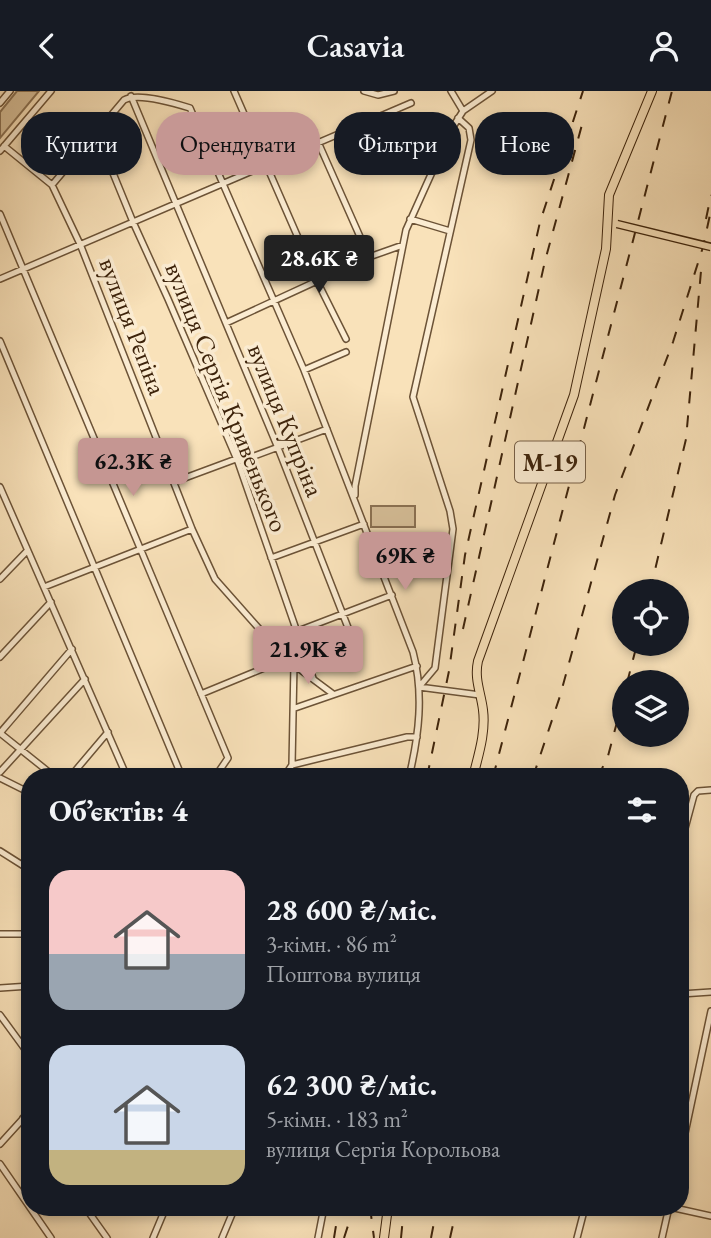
<!DOCTYPE html>
<html lang="uk">
<meta charset="utf-8">
<style>
body{margin:0;font-family:"EB Garamond",serif;background:#20242c;color:#f1f3f6;height:100vh;display:flex;flex-direction:column;font-size:26px;white-space:nowrap}
*{box-sizing:border-box;margin:0}
p{font-size:23px;color:#9ea1a6}
.icon{flex:none;width:38px;height:38px;fill:none;stroke:currentColor;stroke-width:2;stroke-linecap:round;stroke-linejoin:round}
.map{position:relative;flex:1;overflow:hidden}
.drawer{position:absolute;left:21px;top:677px;width:668px;height:448px;display:flex;flex-direction:column;background:#171b24;border-radius:28px;box-shadow:0 4px 10px #0003}
.drawer>*{flex:none}
.banner{position:absolute;left:21px;top:21px;width:670px;height:63px;display:flex;gap:14px}
.controls{position:absolute;left:612px;top:488px;display:grid;gap:14px}
.controls a{display:grid;place-items:center;width:77px;height:77px;border-radius:50%;background:#171b24;box-shadow:0 4px 10px #0003;font-size:35px}
.price{position:absolute;translate:-50% -60px;padding:0 16px;border-radius:7px;background:#c59692;color:#111;font-size:23px;line-height:46px;filter:drop-shadow(0 2px 4px #0008)}
.price::after{content:'';position:absolute;left:50%;top:42px;width:21px;height:16px;margin-left:-10px;background:inherit;clip-path:polygon(0 0,100% 0,50% 100%)}
.price.active{background:#222;color:#fff}
ul{padding:0;list-style:none}
li{display:flex;align-items:center;gap:21px;height:175px;padding:0 28px}
li span{display:grid;place-items:center;flex:none;width:196px;height:140px;border-radius:21px;color:#555}
li>.icon{margin-inline-start:auto}
span .icon{width:84px;height:84px;fill:#fffc;stroke-width:1}
li b{font-size:30px}
h2{display:flex;justify-content:space-between;align-items:center;height:84px;padding:0 28px;font-size:30px}
.chip{padding:0 24px;border-radius:28px;background:#171b24;box-shadow:0 4px 10px #0003;font-size:24px;line-height:63px}
.chip.active{background:#c59692;color:#111}
header{display:flex;justify-content:space-between;align-items:center;height:91px;padding:0 28px;background:#171b24;font-size:32px;font-weight:600}
.map>svg:first-child{display:block}
.green{fill:#d9c29c;stroke:#8b7254;stroke-width:2}
.lines{fill:none;stroke-linecap:round;stroke-linejoin:round}
.minor-casing{stroke:#6c5337;stroke-width:8}
.highway-casing{stroke:#3d230b;stroke-width:10}
.minor{stroke:#fbecd2;stroke-width:5}
.highway{stroke:#f9e2ba;stroke-width:8}
.rail{stroke:#3d230b;stroke-width:2;stroke-dasharray:12 12;stroke-linecap:butt}
.major-bridge-casing{stroke:#3d230b;stroke-width:9;stroke-linecap:butt}
.major-bridge{stroke:#f9e2ba;stroke-width:6}
.labels{text-anchor:middle;dominant-baseline:central;stroke-width:7;stroke-linejoin:round;paint-order:stroke}
.shield{fill:#fbecd2;stroke:#765f47;stroke-width:2}
.shield-label{font-size:24px;font-weight:bold;fill:#3d230b}
.street-label{font-size:26px;fill:#3d230b;stroke:#fbecd2}
</style>
<header><svg class="icon" aria-label="back" viewBox="0 0 24 24"><path d="M15 5l-7 7 7 7"/></svg>Casavia<svg class="icon" aria-label="person" viewBox="0 0 24 24"><circle cx="12" cy="8" r="4"/><path d="M4 21q1-7 8-7t8 7"/></svg></header>
<div class="map">
<svg width="711" height="1147" viewBox="0 0 711 1147">
<rect width="100%" height="100%" fill="#f9e2ba"/>
<filter id="stains"><feTurbulence type="fractalNoise" baseFrequency=".00286" numOctaves="4"/><feColorMatrix values="0 0 0 0 .2 0 0 0 0 .09 0 0 0 0 .02 0 0 0 .5 -.17"/></filter>
<radialGradient id="worn" r=".72"><stop offset=".6" stop-color="#630" stop-opacity="0"/><stop offset="1" stop-color="#630" stop-opacity=".3"/></radialGradient>
<path class="green" d="M17,0h22l-39,47v-26z
M371,415h44v21h-44z"/>
<g class="lines">
<g class="minor-casing">
<path id="minor" d="M234,0l83,190 29,58
M364,0l14,4 16,-4
M451,0l12,20
M131,5l147,352 76,195
M0,12l10,-12
M97,43l36,88 35,77 70,163 75,216
M318,51l51,115
M4,55l48,39 28,59 112,285 23,50 71,80 47,35
M0,60l51,-60
M52,94l72,-85c14,-8 50,3 66,8l114,262 109,282c11,42 6,83 -4,125
M0,123l228,544 -13,19
M410,128l40,12
M0,188l411,-176
M226,232l143,-66 34,-12
M0,250l182,436
M304,279l42,-18
M238,371l89,-33
M174,391l62,-23
M0,396l127,290
M355,404v-9l51,-256 45,-100 12,-19 29,-20
M271,467l93,-34
M0,488l27,-28
M44,496l148,-58
M298,540l94,-36
M0,566l51,-55
M419,596l16,-19 18,-139 -3,-18 -37,-114 58,-257 -2,-12 -11,-10
M419,596l61,8
M201,603l85,-35
M295,617l122,-42
M0,642l72,-84
M0,642l55,44
M292,674l115,-28h10
M0,681l85,-93
M70,686l38,-45
M284,686l8,-12 2,-101 12,-8
M0,687l30,15
M684,741l10,-37 4,-4 13,-1
M0,760l30,19
M0,843h30
M0,897l30,-2
M681,903l30,-2
M0,924l30,41
M23,1027l7,9
M0,1053l30,-33
M681,1061l30,-141
M0,1073l51,74
M85,1116l22,31
M670,1116l41,9
M153,1147l13,-31
M222,1147l13,-31
M318,1147l6,-31
M577,1147l8,-31
M662,1147l7,-31"/>
</g>
<g class="highway-casing">
<path id="highway" d="M473,686c5,-21 13,-44 10,-67 -2,-17 -9,-31 -5,-49l96,-266 32,-146 3,-54 43,-104
M384,1147l4,-31"/>
</g>
<use href="#minor" class="minor"/>
<use href="#highway" class="highway"/>
<path class="rail" d="M706,128l5,-24
M650,500l36,-152 15,-168
M463,538l82,-368 38,-140
M627,592l10,-39
M427,686l22,-106 16,-116 75,-333 43,-131
M493,686l179,-686
M533,686l27,-81 55,-201 58,-153 30,-95 8,-37
M598,686l10,-21 17,-64
M370,1116l4,31
M334,1147l5,-31
M344,1147l10,-31
M401,1147l3,-31
M431,1147l6,-31
M450,1147l7,-31"/>
<g class="major-bridge-casing">
<path id="major-bridge" d="M617,133l94,23"/>
</g>
<use href="#major-bridge" class="major-bridge"/>
</g>
<g class="labels">
<rect class="shield" x="515" y="350.5" width="70" height="41" rx="5"/>
<g class="shield-label">
<text x="550" y="371">М-19</text>
</g>
<g class="street-label">
<text transform="translate(133 235) rotate(69)">вулиця Рєпіна</text>
<text transform="translate(227 306) rotate(68)">вулиця Сергія Кривенького</text>
<text transform="translate(286 329) rotate(68)">вулиця Купріна</text>
</g>
</g>
<rect width="100%" height="100%" filter="url(#stains)"/>
<rect width="100%" height="100%" fill="url(#worn)"/>
</svg>
<div class="controls">
<a><svg class="icon" aria-label="locate" viewBox="0 0 24 24"><circle cx="12" cy="12" r="6"/><path d="M12 2v4M12 18v4M2 12h4M18 12h4"/></svg></a>
<a><svg class="icon" aria-label="layers" viewBox="0 0 24 24"><path d="M12 4l9 5-9 5-9-5zM3 14l9 5 9-5"/></svg></a>
</div>
<b class="price active" style="left:319px;top:204px">28.6K ₴</b>
<b class="price" style="left:133px;top:407px">62.3K ₴</b>
<b class="price" style="left:405px;top:501px">69K ₴</b>
<b class="price" style="left:308px;top:595px">21.9K ₴</b>
<div class="banner">
<a class="chip">Купити</a>
<a class="chip active">Орендувати</a>
<a class="chip">Фільтри</a>
<a class="chip">Нове</a>
</div>
<section class="drawer">
<h2>Об’єктів: 4<svg class="icon" aria-label="filters" viewBox="0 0 24 24"><path d="M4 7h16M4 17h16"/><circle cx="9" cy="7" r="2"/><circle cx="15" cy="17" r="2"/></svg></h2>
<ul>
<li><span style="background:linear-gradient(#f6c9c9 60%,#9aa5b1 0)"><svg class="icon" aria-label="home" viewBox="0 0 24 24"><path d="M3 11l9-7 9 7M6 9v11h12V9"/></svg></span><div><b>28 600 ₴/міс.</b><p>3-кімн. · 86 m²</p><p>Поштова вулиця</p></div></li>
<li><span style="background:linear-gradient(#c9d6e8 75%,#c2b280 0)"><svg class="icon" aria-label="home" viewBox="0 0 24 24"><path d="M3 11l9-7 9 7M6 9v11h12V9"/></svg></span><div><b>62 300 ₴/міс.</b><p>5-кімн. · 183 m²</p><p>вулиця Сергія Корольова</p></div></li>
</ul>
</section>
</div>
